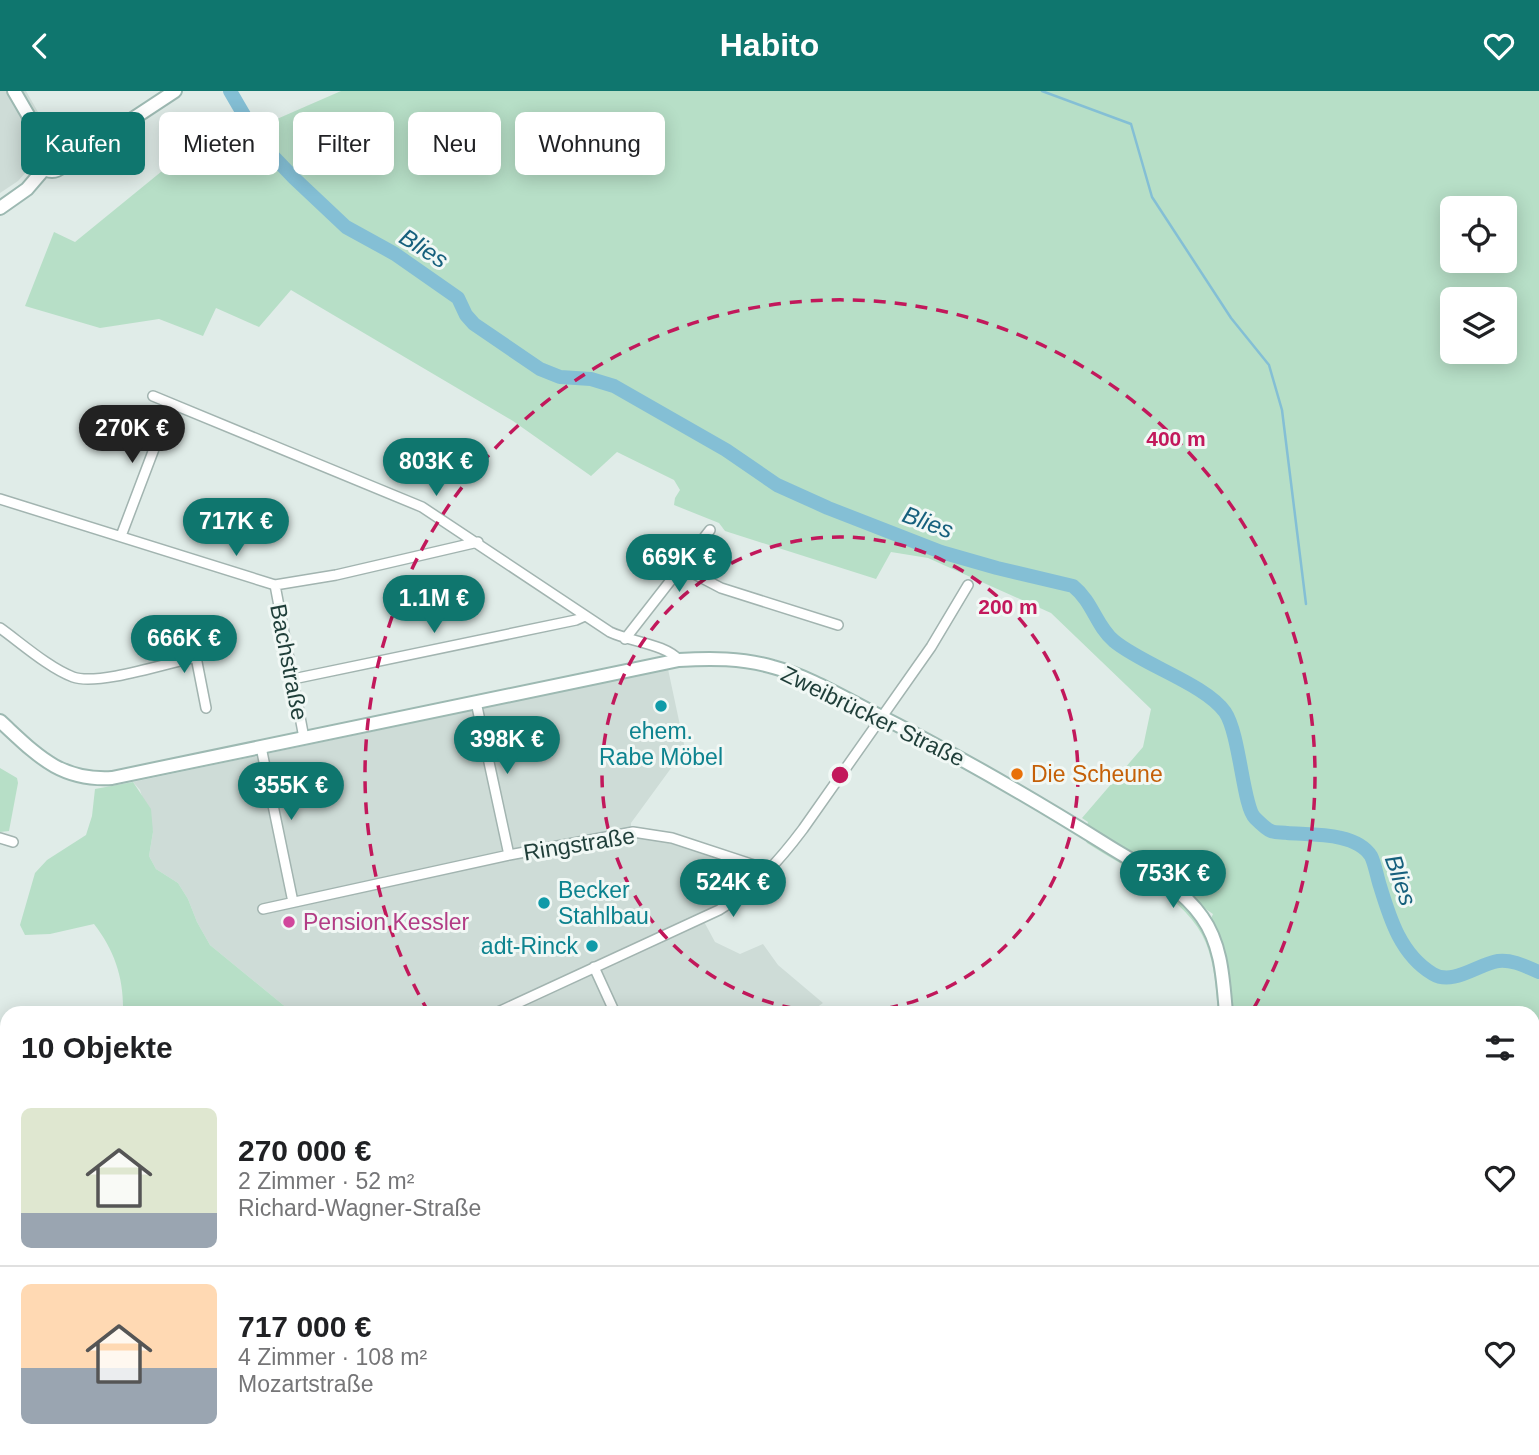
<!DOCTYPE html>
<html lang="de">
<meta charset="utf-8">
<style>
body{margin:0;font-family:Helvetica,sans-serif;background:#f6f6f6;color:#202124;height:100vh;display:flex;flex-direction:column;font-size:26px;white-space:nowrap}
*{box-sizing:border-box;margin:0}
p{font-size:23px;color:#757577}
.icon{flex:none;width:38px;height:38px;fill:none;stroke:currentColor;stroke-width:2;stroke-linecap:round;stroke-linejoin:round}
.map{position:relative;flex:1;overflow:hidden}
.sheet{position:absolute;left:0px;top:915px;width:1540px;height:450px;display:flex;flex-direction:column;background:#fff;border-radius:21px 21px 0 0;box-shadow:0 4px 18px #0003}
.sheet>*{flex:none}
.hud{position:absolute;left:21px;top:21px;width:700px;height:63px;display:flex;gap:14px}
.buttons{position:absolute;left:1440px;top:105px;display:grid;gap:14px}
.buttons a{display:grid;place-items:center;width:77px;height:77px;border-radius:10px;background:#fff;box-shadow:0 4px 18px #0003;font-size:35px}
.price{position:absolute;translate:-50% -60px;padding:0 16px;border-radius:24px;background:#0f766e;color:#fff;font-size:23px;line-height:46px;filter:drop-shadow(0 2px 4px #0008)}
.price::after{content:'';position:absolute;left:50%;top:42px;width:21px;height:16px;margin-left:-10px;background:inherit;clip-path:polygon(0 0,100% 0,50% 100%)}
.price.selected{background:#222;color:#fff}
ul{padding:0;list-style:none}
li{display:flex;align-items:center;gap:21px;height:175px;padding:0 21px}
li+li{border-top:2px solid #e0e0e0}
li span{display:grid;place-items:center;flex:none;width:196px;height:140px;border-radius:10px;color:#555}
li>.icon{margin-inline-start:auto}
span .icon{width:84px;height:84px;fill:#fffc;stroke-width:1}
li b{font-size:30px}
h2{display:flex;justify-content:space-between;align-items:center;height:84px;padding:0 21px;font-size:30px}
.tag{padding:0 24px;border-radius:10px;background:#fff;box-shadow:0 4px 18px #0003;font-size:24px;line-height:63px}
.tag.selected{background:#0f766e;color:#fff}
header{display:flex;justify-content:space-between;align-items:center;height:91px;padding:0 21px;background:#0f766e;color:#fff;font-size:32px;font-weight:800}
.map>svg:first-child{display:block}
.built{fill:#cedcd7}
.green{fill:#b7dfc7;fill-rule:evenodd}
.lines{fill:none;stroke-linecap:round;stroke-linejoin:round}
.stream{stroke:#84bfd5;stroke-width:2.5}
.river{stroke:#84bfd5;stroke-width:14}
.street-casing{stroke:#a2b4b0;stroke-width:12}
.secondary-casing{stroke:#9db9b2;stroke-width:16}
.street{stroke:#fff;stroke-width:9}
.secondary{stroke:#fff;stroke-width:12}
.ring{fill:none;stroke:#c2185b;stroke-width:3.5;stroke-dasharray:12 9}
.culture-dot{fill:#0f9aa8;stroke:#f1f8f5;stroke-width:2.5}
.food-dot{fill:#e8710a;stroke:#f1f8f5;stroke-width:2.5}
.hotel-dot{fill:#d1479c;stroke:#f1f8f5;stroke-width:2.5}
.labels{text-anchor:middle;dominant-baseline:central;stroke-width:6;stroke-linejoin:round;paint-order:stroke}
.street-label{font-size:23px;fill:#1f3e39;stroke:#f1f8f5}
.culture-label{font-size:23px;fill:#0d838f;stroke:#f1f8f5}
.food-label{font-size:23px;fill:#c56008;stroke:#f1f8f5;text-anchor:start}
.hotel-label{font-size:23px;fill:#b23c85;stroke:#f1f8f5;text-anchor:start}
.water-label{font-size:24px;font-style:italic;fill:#16607d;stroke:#f1f8f5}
.centre{fill:#c2185b;stroke:#f1f8f5;stroke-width:3.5}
.ring-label{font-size:21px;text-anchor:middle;font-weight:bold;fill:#c2185b;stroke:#f1f8f5;stroke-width:6;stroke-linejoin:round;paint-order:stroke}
</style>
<header><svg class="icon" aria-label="back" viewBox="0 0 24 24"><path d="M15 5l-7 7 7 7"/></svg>Habito<svg class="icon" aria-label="heart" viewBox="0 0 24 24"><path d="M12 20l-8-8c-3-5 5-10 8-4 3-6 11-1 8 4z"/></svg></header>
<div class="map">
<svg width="1539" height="1364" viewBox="0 0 1539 1364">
<rect width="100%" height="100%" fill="#e0ece8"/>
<path class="built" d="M0,0h26l20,35 -17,13 2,23 -4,9 -9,10 -18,12z
M668,578l17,80 -54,74v14h19l96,32 4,5 -1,7 -17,16 -31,19 14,26 25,12 23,-10 15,21 45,38 -14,10h-516l-83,-68 -13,-23 -9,-23 -10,-16 -22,-14 -7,-13 4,-24 -13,-42 -7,-8z"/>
<path class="green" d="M341,0h1198v1364h-146l-3,-6h143v-436h-304l-19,-92 3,-7 -127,-86 2,-6 -6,-4 61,-71 8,-38 -100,-96 -123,-55 -37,-6 -15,27 -151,-48 -6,-8 -45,-18 1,-7 5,-8 -6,-10 -57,-28 -26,24 -78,-55 -222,-131 -32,37 -43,-19 -13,28 -44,-17 -59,9 -75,-22 29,-74 21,10 92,-75zM1452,117h53v53h-53zM1452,208h53v53h-53z
M0,677l17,10 1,5 -9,48 -9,1z
M133,691l18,27 2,23 -4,24 7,13 22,14 10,16 9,23 13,23 83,68h-170c1,-34 -8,-62 -29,-89l-44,10 -25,1 -5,-10 15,-52 12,-13 39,-25 6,-19 3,-27z
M1083,745c45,28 107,55 128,107 8,21 8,48 11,70h-4c-2,-23 -3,-47 -12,-70 -18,-45 -80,-75 -119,-100z
M7,973v372l-7,2v-373z
M100,1358h143l3,6h-144z"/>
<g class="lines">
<path class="stream" d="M1042,0l89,33 21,73 79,121 38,47 13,45 24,194"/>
<path class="river" d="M230,0l25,43 16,20 23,24 52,49 49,27 63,44 8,17 8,9 66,45 20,8 31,2 23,7 112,64 51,35 51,23 113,44 56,16 76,18c20,16 23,40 41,55 29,24 91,43 111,71 15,22 18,95 30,106 4,4 11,11 16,13 4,2 12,1 16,2 24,2 69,-1 84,23 4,8 6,21 9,30 10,33 21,69 53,88 20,12 45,-10 65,-13 14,-2 29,6 41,11"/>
<g class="street-casing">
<path id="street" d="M153,305l269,111 188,125c21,10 55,12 69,28
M0,408l275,86 61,-10 142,-33
M121,445l50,-132
M681,476l40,21 117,37
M275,494l29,153
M0,537c21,15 49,40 73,49 25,9 94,-14 123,-20
M625,548l85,-109
M196,549v17l10,51
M293,588l283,-59 9,-4
M476,611l33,153
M261,656l32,155
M0,747l13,4
M263,818l246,-54 124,-23 39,6 97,32
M594,876l21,46
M496,922l223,-103c35,-21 60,-49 84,-81l128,-182 37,-62"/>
</g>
<g class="secondary-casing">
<path id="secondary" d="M14,0l32,55
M39 67a13 13 0 1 1 26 0a13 13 0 1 1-26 0Z
M65,66l28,-12 82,-54
M0,117l27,-19 18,-21
M0,630c36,33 59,60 112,57l567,-118c32,-2 63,-2 94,7 34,9 66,28 97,44 80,40 158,85 235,133 33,21 74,40 97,73 20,28 21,63 24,96
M1384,1358l4,6"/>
</g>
<use href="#street" class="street"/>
<use href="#secondary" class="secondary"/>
</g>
<g class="ring">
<circle cx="840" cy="684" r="238"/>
<path d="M429 922A475 475 0 1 1 1251 922"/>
</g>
<g class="culture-dot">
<circle cx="661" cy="615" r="7"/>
<circle cx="544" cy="812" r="7"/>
<circle cx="592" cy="855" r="7"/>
</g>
<circle class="food-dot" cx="1017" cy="683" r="7"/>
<circle class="hotel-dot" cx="289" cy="831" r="7"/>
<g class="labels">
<g class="street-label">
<text transform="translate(289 571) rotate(79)">Bachstraße</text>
<text transform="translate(873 625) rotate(26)">Zweibrücker Straße</text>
<text transform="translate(579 753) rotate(-9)">Ringstraße</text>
</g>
<g class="culture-label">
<text x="661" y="640">ehem.<tspan x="661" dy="26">Rabe Möbel</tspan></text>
<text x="558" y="799" text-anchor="start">Becker<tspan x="558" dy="26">Stahlbau</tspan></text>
<text x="578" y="855" text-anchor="end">adt-Rinck</text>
</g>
<g class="food-label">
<text x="1031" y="683">Die Scheune</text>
</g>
<g class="hotel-label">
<text x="303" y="831">Pension Kessler</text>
</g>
<g class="water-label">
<text transform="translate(424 157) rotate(32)">Blies</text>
<text transform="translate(928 431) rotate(20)">Blies</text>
<text transform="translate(1401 789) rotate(71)">Blies</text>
</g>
</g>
<circle cx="840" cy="684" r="10" class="centre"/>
<g class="ring-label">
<text x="1176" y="355">400 m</text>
<text x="1008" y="523">200 m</text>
</g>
</svg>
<div class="buttons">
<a><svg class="icon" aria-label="locate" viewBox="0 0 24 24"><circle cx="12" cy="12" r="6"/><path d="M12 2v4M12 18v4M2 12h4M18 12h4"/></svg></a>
<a><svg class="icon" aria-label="layers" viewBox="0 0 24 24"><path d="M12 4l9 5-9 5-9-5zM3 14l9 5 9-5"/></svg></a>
</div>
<b class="price selected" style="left:132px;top:374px">270K €</b>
<b class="price" style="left:436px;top:407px">803K €</b>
<b class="price" style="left:236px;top:467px">717K €</b>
<b class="price" style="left:679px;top:503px">669K €</b>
<b class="price" style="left:434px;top:544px">1.1M €</b>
<b class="price" style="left:184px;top:584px">666K €</b>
<b class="price" style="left:507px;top:685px">398K €</b>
<b class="price" style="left:291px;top:731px">355K €</b>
<b class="price" style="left:1173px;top:819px">753K €</b>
<b class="price" style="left:733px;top:828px">524K €</b>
<div class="hud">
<a class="tag selected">Kaufen</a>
<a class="tag">Mieten</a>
<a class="tag">Filter</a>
<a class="tag">Neu</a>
<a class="tag">Wohnung</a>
</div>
<section class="sheet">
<h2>10 Objekte<svg class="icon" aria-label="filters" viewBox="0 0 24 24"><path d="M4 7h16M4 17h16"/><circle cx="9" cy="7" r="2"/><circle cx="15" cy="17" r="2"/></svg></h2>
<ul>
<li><span style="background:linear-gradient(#dfe7d0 75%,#9aa5b1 0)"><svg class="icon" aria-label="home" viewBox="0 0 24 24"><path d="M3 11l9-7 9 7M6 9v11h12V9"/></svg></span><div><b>270 000 €</b><p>2 Zimmer · 52 m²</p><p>Richard-Wagner-Straße</p></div><svg class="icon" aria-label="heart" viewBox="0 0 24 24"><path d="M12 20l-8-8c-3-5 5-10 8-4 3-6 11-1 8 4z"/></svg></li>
<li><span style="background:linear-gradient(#ffd9b3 60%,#9aa5b1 0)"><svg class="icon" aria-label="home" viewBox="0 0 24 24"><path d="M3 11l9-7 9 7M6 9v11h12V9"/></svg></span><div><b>717 000 €</b><p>4 Zimmer · 108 m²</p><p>Mozartstraße</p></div><svg class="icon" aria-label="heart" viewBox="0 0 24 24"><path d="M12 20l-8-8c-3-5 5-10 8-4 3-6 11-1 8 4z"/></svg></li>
</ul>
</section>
</div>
